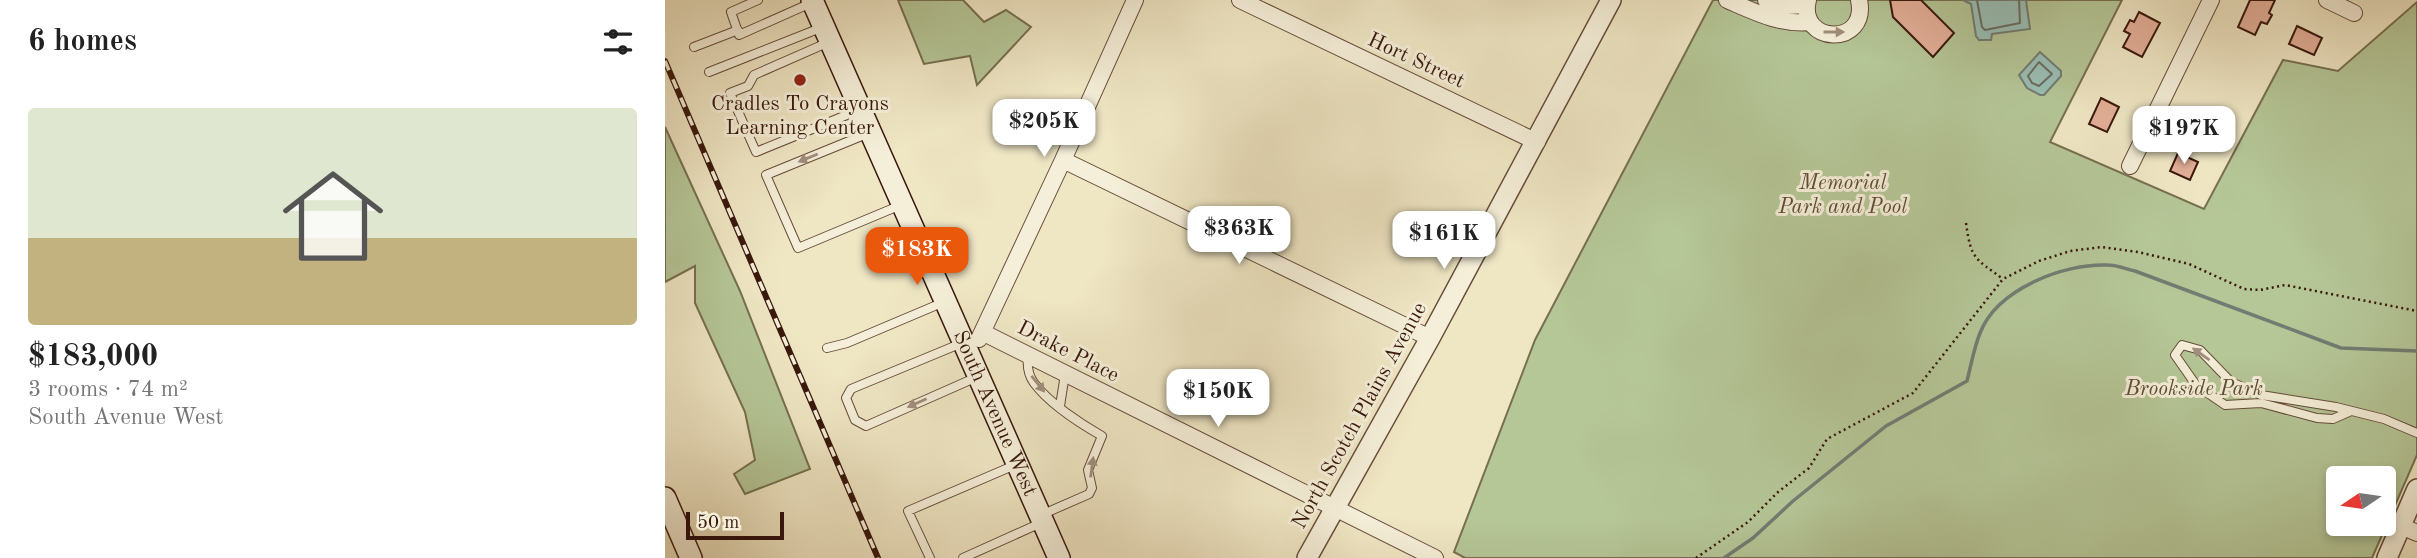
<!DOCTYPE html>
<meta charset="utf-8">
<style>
body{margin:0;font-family:"Old Standard TT",serif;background:#f2f2f2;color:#222;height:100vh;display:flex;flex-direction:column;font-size:26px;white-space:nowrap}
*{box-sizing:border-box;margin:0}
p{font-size:23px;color:#767676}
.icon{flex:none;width:38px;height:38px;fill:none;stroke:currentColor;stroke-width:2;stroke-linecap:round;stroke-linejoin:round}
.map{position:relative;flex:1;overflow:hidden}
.drawer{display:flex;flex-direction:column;background:#fff;width:665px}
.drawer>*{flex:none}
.needle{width:46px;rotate:257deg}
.controls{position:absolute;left:1661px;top:466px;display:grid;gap:14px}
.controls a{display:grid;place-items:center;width:70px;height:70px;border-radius:7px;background:#fff;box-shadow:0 4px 10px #0003;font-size:35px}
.scale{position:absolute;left:21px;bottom:18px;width:98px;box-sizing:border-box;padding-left:7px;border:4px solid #39180b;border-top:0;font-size:19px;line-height:24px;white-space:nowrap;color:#39180b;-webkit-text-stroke:5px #f5efd9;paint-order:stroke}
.price{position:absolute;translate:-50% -60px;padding:0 16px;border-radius:14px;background:#fff;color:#222;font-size:23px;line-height:46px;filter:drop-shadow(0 2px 4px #0008)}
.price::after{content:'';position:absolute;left:50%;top:42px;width:21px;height:16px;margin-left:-10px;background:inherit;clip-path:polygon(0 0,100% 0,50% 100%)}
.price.on{background:#ea580c;color:#fff}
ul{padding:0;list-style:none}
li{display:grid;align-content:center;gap:14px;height:371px;padding:0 28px}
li+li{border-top:2px solid #e0e0e0}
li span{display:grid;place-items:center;height:217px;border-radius:7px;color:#555}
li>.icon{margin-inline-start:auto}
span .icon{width:126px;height:126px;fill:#fffc;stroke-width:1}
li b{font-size:30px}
h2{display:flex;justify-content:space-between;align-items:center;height:84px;padding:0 28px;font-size:30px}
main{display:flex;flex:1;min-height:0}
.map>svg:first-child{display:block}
.green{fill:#b5c697;stroke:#776f51;stroke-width:2;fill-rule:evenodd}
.water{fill:#9abfb6;stroke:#737c72;stroke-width:2}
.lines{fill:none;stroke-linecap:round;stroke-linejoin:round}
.shore{stroke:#6a6c60;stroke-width:2}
.stream{stroke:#737c72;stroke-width:3.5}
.building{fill:#e3af99;stroke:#39180b;stroke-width:2}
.service-casing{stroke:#664c39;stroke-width:10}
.minor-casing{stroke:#664c39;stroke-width:18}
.tertiary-casing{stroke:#664c39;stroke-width:22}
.secondary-casing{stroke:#39180b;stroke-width:24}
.path{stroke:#39180b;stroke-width:2.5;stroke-dasharray:2 3.5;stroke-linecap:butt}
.service{stroke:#f5efd9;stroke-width:8}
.minor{stroke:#f5efd9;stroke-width:16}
.tertiary{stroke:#f5efd9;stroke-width:19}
.secondary{stroke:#f5efd9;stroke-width:21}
.rail-casing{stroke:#39180b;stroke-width:6}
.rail{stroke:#f5efd9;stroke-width:3.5;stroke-dasharray:10;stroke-linecap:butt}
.oneway{fill:#a08e7c}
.poi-dot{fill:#8f2418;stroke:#f5efd9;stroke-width:2.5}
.labels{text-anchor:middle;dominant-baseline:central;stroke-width:6;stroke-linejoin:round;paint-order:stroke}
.street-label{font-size:21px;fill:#39180b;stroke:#f5efd9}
.poi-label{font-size:21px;fill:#39180b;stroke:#f5efd9}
.park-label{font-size:21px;font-style:italic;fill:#5e4c35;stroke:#f5efd9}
</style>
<main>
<section class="drawer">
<h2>6 homes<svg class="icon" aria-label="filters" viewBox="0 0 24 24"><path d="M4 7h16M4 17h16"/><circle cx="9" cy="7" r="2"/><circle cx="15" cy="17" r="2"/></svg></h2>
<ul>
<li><span style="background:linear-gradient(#dfe7d0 60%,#c2b280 0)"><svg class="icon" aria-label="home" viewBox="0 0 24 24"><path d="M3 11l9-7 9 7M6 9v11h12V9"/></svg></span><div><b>$183,000</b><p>3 rooms · 74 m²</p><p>South Avenue West</p></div></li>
</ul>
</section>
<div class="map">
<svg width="1752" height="558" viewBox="0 0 1752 558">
<rect width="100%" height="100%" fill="#efe6c4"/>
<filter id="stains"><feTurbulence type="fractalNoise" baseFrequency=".00286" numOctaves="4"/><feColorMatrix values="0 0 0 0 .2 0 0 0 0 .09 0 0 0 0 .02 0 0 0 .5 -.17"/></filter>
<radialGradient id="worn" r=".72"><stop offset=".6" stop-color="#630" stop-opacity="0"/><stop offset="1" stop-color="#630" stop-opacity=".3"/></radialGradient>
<path class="green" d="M233,0h65l21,22 22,-12 25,17 -54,58 -7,-29 -46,8z
M1048,0h409l-72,142 154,67 79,-149 55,11 79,-69v453l-45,103h-907l-11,-6 81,-212zM1673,478h45v45h-45z
M0,127l75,164 70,178 -65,25 -11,-20 21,-14 -10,-48 -50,-109v-37l-30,16z"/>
<path class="water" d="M1298,0h63l4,29 -38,5 -1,6h-12l-3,-4 -5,-32z
M1375,52l21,19v5l-17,19h-4l-13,-7 -8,-13z"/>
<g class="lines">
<path class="shore" d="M1312,0l5,27 3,3 35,-7 -1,-23
M1374,62l13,12 -13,12 -7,-3 -4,-7z"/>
<path class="stream" d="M1059,558l29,-20 40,-37 93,-75 81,-45c4,-16 7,-33 13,-48 17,-44 84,-70 128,-68 9,0 18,4 27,6l206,77 76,3"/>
</g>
<path class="building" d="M1225,0h31l33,33 -21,24 -40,-40z
M1585,0h25l-6,13 3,2 -5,9 -6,-2 -6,13 -17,-8z
M1474,12l21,11 -18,34 -19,-10 7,-13 -6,-3 6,-11 4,2z
M1632,26l25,12 -8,17 -25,-11z
M1436,98l18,9 -12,25 -18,-8z
M1513,153l20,9 -8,18 -20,-9z"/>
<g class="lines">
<g class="service-casing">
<path id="service" d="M93,0l-27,12 8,23 72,-32
M164,42l-75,33 -6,11 -18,7 26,59 103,-42
M29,47l44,-17
M44,72l114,-45
M204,133l-103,42 32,73 103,-43
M297,343l-111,46 -5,9 9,22 11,6 111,-49
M162,348l20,-5 97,-41
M363,356c-1,9 0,19 6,27 15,20 47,41 68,53l-14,34 4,18 -3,6 -48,21
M395,406l5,-32
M1686,411l-18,8 -16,-1 -56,-15 -36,2 -29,-20 -21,-30 7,-10 18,5 31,32 30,13 75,12 48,12 33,14
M265,558l-22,-47 107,-46
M298,558l80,-36"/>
</g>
<g class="minor-casing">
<path id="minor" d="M575,0l297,142
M1062,0c28,12 53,25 83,22
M1101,0l21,6 20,-1
M1143,0c-11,44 61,48 51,0
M1662,0l27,13
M398,160l367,178
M1465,166l81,-166
M319,333l451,225
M314,339l84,-179 72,-160
M1736,526l16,7"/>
</g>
<g class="tertiary-casing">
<path id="tertiary" d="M642,558l123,-220 181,-338
M1722,558l30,-69"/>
</g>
<g class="secondary-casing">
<g id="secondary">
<path id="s1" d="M147,0l247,558"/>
<path d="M0,498l26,60"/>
</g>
</g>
<path class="path" d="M1301,223c5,37 9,35 37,56
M1031,558l52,-36 30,-30 31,-24 18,-29 86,-46 90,-114 36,-18 31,-10 32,-4 36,5 51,12 55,25 16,1 25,-5 132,26"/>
<use href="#service" class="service"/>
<use href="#minor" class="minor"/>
<use href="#tertiary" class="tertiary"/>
<use href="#secondary" class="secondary"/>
<g class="rail-casing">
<path id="rail" d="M0,61l213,497"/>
</g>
<use href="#rail" class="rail"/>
</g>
<defs><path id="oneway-solid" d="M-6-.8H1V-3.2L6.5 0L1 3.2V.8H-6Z" transform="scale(1.75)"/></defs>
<g class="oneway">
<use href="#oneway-solid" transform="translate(1169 32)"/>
<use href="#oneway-solid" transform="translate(143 158) rotate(158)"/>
<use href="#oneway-solid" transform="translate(1536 354) rotate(-145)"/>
<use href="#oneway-solid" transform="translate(373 384) rotate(51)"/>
<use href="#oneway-solid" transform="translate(252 403) rotate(156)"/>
<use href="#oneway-solid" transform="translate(427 467) rotate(-82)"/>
</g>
<circle class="poi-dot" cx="135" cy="80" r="7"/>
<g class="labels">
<g class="street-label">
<text transform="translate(751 61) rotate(25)">Hort Street</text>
<text transform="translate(403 352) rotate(27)">Drake Place</text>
<text stroke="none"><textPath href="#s1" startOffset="452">South Avenue West</textPath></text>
<text transform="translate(695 416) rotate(-61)">North Scotch Plains Avenue</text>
</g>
<g class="poi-label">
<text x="135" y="104">Cradles To Crayons<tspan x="135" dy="24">Learning Center</tspan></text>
</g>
<g class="park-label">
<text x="1178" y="183">Memorial<tspan x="1178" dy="24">Park and Pool</tspan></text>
<text x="1529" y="389">Brookside Park</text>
</g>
</g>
<rect width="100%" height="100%" filter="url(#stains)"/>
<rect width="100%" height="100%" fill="url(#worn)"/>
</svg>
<div class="controls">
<a><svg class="needle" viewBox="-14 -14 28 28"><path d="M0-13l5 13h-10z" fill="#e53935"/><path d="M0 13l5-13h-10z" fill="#767676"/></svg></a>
</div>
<div class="scale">50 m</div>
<b class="price" style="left:379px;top:159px">$205K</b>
<b class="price" style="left:1519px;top:166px">$197K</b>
<b class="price" style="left:574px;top:266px">$363K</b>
<b class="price" style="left:779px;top:271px">$161K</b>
<b class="price on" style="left:252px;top:287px">$183K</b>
<b class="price" style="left:553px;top:429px">$150K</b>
</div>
</main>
